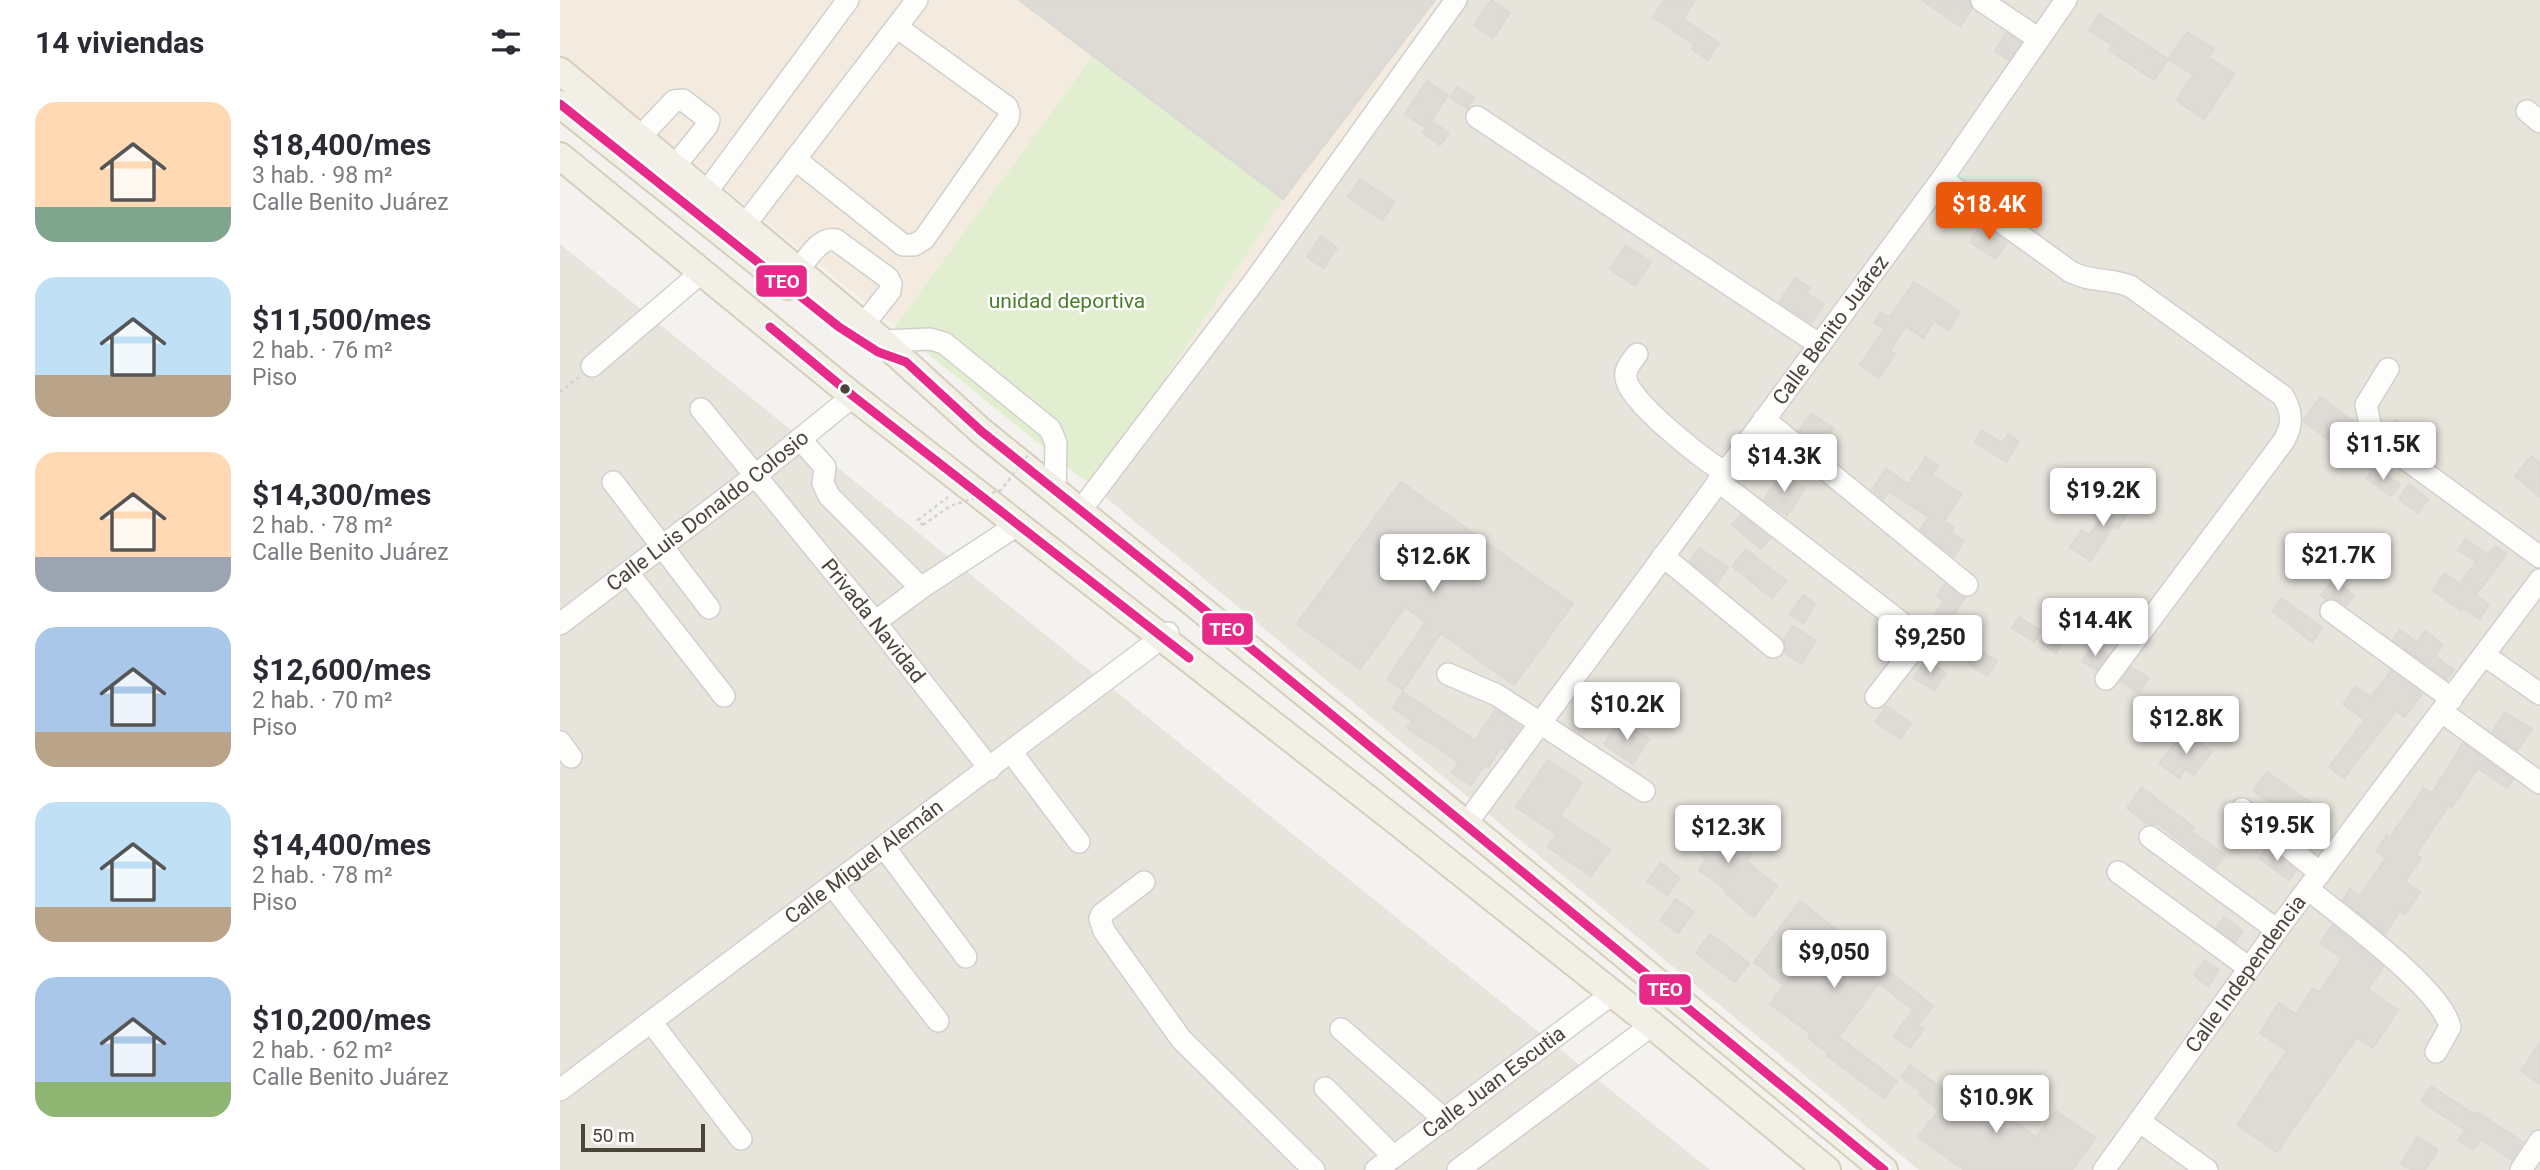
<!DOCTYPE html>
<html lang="es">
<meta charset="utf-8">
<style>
body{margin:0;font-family:Roboto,sans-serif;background:#f7f7f7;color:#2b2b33;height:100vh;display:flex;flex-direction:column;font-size:26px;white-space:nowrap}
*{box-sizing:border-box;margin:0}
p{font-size:23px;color:#7c7c81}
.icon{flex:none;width:38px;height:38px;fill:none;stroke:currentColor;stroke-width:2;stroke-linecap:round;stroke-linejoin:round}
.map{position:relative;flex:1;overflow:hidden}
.details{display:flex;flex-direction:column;background:#fff;width:560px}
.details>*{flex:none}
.scale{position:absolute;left:21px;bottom:18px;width:124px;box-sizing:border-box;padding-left:7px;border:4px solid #4b4439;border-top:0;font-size:19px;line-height:24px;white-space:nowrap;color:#4b4439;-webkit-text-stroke:5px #fff;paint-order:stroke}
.price{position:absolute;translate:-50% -60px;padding:0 16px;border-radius:7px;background:#fff;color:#222;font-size:23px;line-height:46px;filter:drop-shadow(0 2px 4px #0008)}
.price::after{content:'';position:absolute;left:50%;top:42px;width:21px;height:16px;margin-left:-10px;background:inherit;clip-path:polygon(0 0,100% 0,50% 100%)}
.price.current{background:#ea580c;color:#fff}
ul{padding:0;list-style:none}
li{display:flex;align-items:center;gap:21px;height:175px;padding:0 35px}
li span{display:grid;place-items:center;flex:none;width:196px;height:140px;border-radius:21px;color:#555}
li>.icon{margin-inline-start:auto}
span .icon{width:84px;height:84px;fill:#fffc;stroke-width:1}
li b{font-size:30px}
h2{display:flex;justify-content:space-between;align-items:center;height:84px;padding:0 35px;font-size:30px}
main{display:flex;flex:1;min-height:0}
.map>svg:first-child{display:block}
.residential{fill:#e7e4dc}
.commercial{fill:#f3ebdf}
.green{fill:#e1eecf}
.building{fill:#dedbd6;stroke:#dcd9d4;stroke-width:2}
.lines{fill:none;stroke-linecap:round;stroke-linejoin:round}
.minor-casing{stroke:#d2d0cb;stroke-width:24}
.major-casing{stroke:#d6cebb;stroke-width:30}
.path{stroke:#d3d2cc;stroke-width:2.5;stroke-dasharray:3.5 3.5;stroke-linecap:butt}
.minor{stroke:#fdfdfc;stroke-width:21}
.major{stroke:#f2efe6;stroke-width:26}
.path-bridge{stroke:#d3d2cc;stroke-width:2.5;stroke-dasharray:3.5 3.5;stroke-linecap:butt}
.bus-1-casing{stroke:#fff;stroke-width:14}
.bus-1{stroke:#e7298a;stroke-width:9}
.bus-dot{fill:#4b4439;stroke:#fff;stroke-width:2.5}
.labels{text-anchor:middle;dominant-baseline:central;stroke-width:5;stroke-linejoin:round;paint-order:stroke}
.park-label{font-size:21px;fill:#4a7f2a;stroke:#fff}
.street-label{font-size:21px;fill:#4b4439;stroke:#fff}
.line-badge{stroke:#fff;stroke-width:2.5}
.badge-label{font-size:19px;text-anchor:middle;font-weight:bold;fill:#fff}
</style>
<main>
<section class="details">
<h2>14 viviendas<svg class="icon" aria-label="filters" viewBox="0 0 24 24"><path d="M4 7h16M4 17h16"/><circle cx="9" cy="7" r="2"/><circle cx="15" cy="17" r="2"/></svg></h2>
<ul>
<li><span style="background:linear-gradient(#ffd9b3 75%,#7fa58c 0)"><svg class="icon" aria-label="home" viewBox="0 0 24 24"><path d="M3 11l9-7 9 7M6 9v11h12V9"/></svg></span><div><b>$18,400/mes</b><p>3 hab. · 98 m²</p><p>Calle Benito Juárez</p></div></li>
<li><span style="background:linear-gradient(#bfe0f5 70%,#b9a48a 0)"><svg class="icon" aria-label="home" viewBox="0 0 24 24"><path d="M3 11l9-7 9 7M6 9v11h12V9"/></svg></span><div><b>$11,500/mes</b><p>2 hab. · 76 m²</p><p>Piso</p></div></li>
<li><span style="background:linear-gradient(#ffd9b3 75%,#9aa5b1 0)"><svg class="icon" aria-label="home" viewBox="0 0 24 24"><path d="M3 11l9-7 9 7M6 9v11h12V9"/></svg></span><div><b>$14,300/mes</b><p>2 hab. · 78 m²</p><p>Calle Benito Juárez</p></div></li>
<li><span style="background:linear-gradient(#a9c7e8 75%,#b9a48a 0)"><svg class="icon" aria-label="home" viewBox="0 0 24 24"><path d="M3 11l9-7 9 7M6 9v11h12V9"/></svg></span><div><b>$12,600/mes</b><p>2 hab. · 70 m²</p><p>Piso</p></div></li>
<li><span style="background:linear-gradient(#bfe0f5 75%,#b9a48a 0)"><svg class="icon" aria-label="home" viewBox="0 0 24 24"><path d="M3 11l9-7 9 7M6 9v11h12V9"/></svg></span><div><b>$14,400/mes</b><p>2 hab. · 78 m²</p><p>Piso</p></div></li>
<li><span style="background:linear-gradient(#a9c7e8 75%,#8fb573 0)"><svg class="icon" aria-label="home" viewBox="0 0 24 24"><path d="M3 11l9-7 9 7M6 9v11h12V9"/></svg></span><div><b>$10,200/mes</b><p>2 hab. · 62 m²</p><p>Calle Benito Juárez</p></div></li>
</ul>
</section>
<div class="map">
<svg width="1980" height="1170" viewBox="0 0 1980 1170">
<rect width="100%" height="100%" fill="#f4f2ee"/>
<path class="residential" d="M898,0h1082v1170h-621l-814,-673z
M0,244l1150,926h-1150z"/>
<path class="commercial" d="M0,0h898l-353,497 -545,-443z"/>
<path class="green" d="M533,56l190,143 -187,284 -16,-6 -185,-150z"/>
<path class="building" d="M459,0h416l-152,199z
M931,0l19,13 -17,25 -19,-13z
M1105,0h30l-12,19 36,24 -11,17 -16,-11 3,-4 -42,-28z
M1362,0h47l3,9 -12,17z
M1539,14l69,45 -14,21 -45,-30 3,-5 -23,-15z
M1627,32l27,17 -6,8 26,17 -30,45 -28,-19 17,-25 -25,-16z
M1446,33l15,10 -12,17 -14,-9z
M867,81l21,14 -22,33 -21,-14z
M897,87l17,11 -7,10 -17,-10z
M871,121l18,12 -9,12 -17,-12z
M800,179l35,23 -13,18 -34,-23z
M1422,224l25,18 -11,17 -26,-17z
M761,236l16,12 -13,20 -17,-11z
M1066,246l25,16 -16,24 -25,-17z
M1235,278l15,10 -3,5 17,11 -13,19 -32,-21z
M1354,282l46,30 -12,18 -14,-9 -11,17 -17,-12 -16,25 5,3 -16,24 -19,-13 24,-36 -10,-6 7,-11 9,5z
M1760,397l36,26 5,15 20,19 -10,14 -68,-50z
M1251,413l22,15 -13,20 -21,-17z
M1835,420l11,8 4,-4 20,16 -11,13 -30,-25z
M1422,430l20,13 6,-9 11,8 -13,20 -31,-20z
M1971,456l9,7v34l-25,-21z
M1366,457l12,8 -6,10 30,19 -18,27 10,6 -3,5 13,9 -10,16 -34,-27 9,-13 -41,-26 -5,8 -11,-9 14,-21 22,15z
M1815,467l25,18 -9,11 -24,-18z
M1222,473l23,16 -18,26 -23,-15z
M841,482l172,122 -59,81 -73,-52 -38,57 -16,-11 39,-57 -21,-15 -45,62 -63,-45z
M1849,484l19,15 -10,14 -19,-14z
M1558,493l16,11 -16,25 -5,-3 -22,35 -21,-14 12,-17 7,5z
M1181,515l29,23 -9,11 -29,-24z
M1906,539l22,16 7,-9 12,8 -31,41 13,10 -10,14 -15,-11 -3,3 -28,-21 12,-17 14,11 17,-22 -18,-12z
M1139,548l29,19 -11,17 -27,-23z
M1186,549l40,32 -14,17 -40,-32z
M1774,579l20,17 -8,10 -8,-6 -12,-1 -5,-4z
M1385,584l20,14 -12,18 3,2 -8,12 -16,-11 12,-18 -7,-5z
M1243,595l13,9 -12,19 -14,-9z
M1721,598l42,30 -11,14 -40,-31z
M1539,605l18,12 -13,20 -18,-12z
M1501,610l16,11 -21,32 -16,-11z
M1459,617l22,14 -7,11 -22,-14z
M1233,626l23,15 -15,23 -16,-11 -1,-13z
M1840,630l17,12 8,-11 18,14 -8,11 19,14 -7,9 -54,-39z
M1533,645l15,10 -12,15 -14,-9z
M1417,648l20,13 -10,15 -19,-13z
M1366,660l20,13 -12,17 -20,-12z
M1571,667l18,11 -10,15 -18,-12z
M1831,671l31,23 -17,23 -9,-6 -52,67 -15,-11 36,-47 -22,-16 13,-17 15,10z
M843,692l72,48 21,-30 25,17 -16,23 -4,-3 -13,20 -3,-3 -14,21 -19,-12 7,-11 -52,-34 5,-7 -19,-13z
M1587,698l21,13 -13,19 -20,-14z
M1326,706l25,17 -10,16 -26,-17z
M1945,712l27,17 -15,21 -25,-18z
M1060,720l29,19 -16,25 -29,-20z
M1625,731l27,21 -18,23 -9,-6 -6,9 -20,-15z
M1903,743l50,36 -6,9 -29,-20 -26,39 -3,-2 -33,49 5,4 -16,24 15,10 -15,23 -5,-4 -15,23 -42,-34 7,-11 10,7 26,-38 -10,-7 11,-16 3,2 34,-49 8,5z
M988,760l34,23 -22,33 50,33 -19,27 -43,-29 8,-13 -40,-27z
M1707,772l43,30 -14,20 -43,-32z
M1582,788l53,40 -3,4 33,23 -10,13 -57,-44h-10l-21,-16z
M1136,814l55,40 -5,7 31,25 -23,31 -30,-25 2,-2 -27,-20 8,-12 -29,-21z
M1707,846l29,24 -7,10 -30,-22z
M1101,863l19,15 -13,17 -20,-14z
M1116,899l18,13 -16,21 -18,-13z
M1240,901l133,105 -15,19 6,4 -14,19 -16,-12 19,-26 -34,-27 -40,54 58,44 -13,17 -58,-43 2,-2 -20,-15 3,-4 -41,-30 14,-19 -30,-23z
M1664,917l19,14 -8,11 -19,-14z
M1772,925l51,42 -14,21 1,3 28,19 -25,38 -16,-11 -80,115 -40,-27 50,-74 -27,-18 19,-30 17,11 16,-25 8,3 22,-34 -22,-15z
M1150,934l39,29 -14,19 -39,-29z
M1645,960l14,10 -11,16 -14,-11z
M1980,1043v41l-19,-13z
M1350,1065l63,46 10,-13 53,39 20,-26 40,27 -24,32h-108l-46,-33 21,-27 -20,-16 2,-3 -20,-14z
M1871,1086l44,29 2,-3 46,30 -11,18 -31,-21 -8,11 -15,-10 7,-10 -44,-29z
M1858,1137l20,13 -13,20h-14l-10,-7z"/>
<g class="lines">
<g class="minor-casing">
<g id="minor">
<path d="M1422,1l57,38"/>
<path d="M1967,111l13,11"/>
<path d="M917,117l343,228"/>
<path d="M79,138l35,-37 9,-1 26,20 -2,6 -33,41"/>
<path d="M235,159l108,86h11l10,-6 84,-120 1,-6 -2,-6 -109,-79"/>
<path d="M1382,179l129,93c19,10 39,6 59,14l153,110c10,16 10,30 0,46l-177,237"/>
<path d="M145,194l143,-194"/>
<path d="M184,226l173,-226"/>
<path d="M238,271c9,-12 22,-35 38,-31l52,38 3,6 -1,7 -27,34"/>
<path d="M322,341l48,-2 14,4 106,86 6,14 -1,49"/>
<path d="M1077,354c-5,7 -13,15 -11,24 2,23 77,81 98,94"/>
<path d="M32,366l111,-95"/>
<path d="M1828,369l-22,36 5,24 21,20 148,108"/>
<path id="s1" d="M141,409l174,213 115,147"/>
<path d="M1204,419l203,166"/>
<path d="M240,439l25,28 -2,16 6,13 92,92"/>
<path d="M1158,481l194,150 4,6 -1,10 -39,50"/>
<path d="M53,482l96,126"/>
<path d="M520,511l176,-232 200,-279"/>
<path d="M1103,556l110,91"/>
<path d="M68,573l96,123"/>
<path d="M1771,611l121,88"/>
<path d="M315,622l46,-34 96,-63"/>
<path id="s2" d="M0,624l196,-149 97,-79"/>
<path d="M1924,655l56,39"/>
<path d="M888,674l49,21 147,96"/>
<path d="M1882,712l98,71"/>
<path d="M0,742l11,15"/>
<path d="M452,753l67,89"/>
<path d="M1682,809l78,64"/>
<path id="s3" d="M906,824l476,-645 124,-179"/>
<path d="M1590,837l127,93"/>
<path d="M324,847l82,110"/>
<path d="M1558,872l131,96"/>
<path d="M584,882l-42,32 -2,5 4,12 77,108 133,131"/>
<path d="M273,886l105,135"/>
<path d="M1748,889c34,28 133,99 142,138l-14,25"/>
<path d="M91,1022l90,117"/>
<path d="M781,1029l104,91"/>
<path d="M765,1088l69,69"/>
<path id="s4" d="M0,1090l608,-457"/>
<path d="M1579,1121l68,49"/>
<path id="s5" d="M816,1170l236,-176"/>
<path d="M898,1170l194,-145"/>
<path id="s6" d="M1544,1170l173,-240 263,-350"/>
<path d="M1961,1170l19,-29"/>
</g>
</g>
<g class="major-casing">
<path id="major" d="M0,71l322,270 99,90 485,393 418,346
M0,104l228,182
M0,156l293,240 547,428 252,201 175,145"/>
</g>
<path class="path" d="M0,392l19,-15
M363,525l-5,-5 30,-23"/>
<use href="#minor" class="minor"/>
<use href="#major" class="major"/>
<path class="path-bridge" d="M363,525l27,-19 51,-16 28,-36"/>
<g class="bus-1-casing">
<path id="bus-1" d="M0,104l279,223 39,25 28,10 75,69 204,163 699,576
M210,327l83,69 336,262"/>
</g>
<use href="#bus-1" class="bus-1"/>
</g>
<circle class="bus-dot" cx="285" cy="389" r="6"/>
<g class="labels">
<g class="park-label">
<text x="507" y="301">unidad deportiva</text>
</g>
<g class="street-label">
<text stroke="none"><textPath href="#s3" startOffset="614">Calle Benito Juárez</textPath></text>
<text stroke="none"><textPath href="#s2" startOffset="186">Calle Luis Donaldo Colosio</textPath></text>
<text stroke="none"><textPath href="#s1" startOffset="273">Privada Navidad</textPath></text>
<text stroke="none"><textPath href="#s4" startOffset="380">Calle Miguel Alemán</textPath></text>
<text stroke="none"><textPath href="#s6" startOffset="242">Calle Independencia</textPath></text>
<text stroke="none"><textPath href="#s5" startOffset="147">Calle Juan Escutia</textPath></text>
</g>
</g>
<g class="line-badge">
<rect x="195" y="264" width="53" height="34" rx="7" fill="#e7298a"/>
<rect x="641" y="612" width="53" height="34" rx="7" fill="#e7298a"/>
<rect x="1078" y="973" width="54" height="33" rx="7" fill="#e7298a"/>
</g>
<g class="badge-label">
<text x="222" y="288">TEO</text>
<text x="667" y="636">TEO</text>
<text x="1105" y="996">TEO</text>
</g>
</svg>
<div class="scale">50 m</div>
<b class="price current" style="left:1429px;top:242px">$18.4K</b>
<b class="price" style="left:1823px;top:482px">$11.5K</b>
<b class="price" style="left:1224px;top:494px">$14.3K</b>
<b class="price" style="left:1543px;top:528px">$19.2K</b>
<b class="price" style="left:1778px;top:593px">$21.7K</b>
<b class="price" style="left:873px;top:594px">$12.6K</b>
<b class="price" style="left:1535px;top:658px">$14.4K</b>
<b class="price" style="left:1370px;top:675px">$9,250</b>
<b class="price" style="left:1067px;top:742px">$10.2K</b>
<b class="price" style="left:1626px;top:756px">$12.8K</b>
<b class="price" style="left:1717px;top:863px">$19.5K</b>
<b class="price" style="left:1168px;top:865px">$12.3K</b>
<b class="price" style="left:1274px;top:990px">$9,050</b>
<b class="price" style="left:1436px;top:1135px">$10.9K</b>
</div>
</main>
